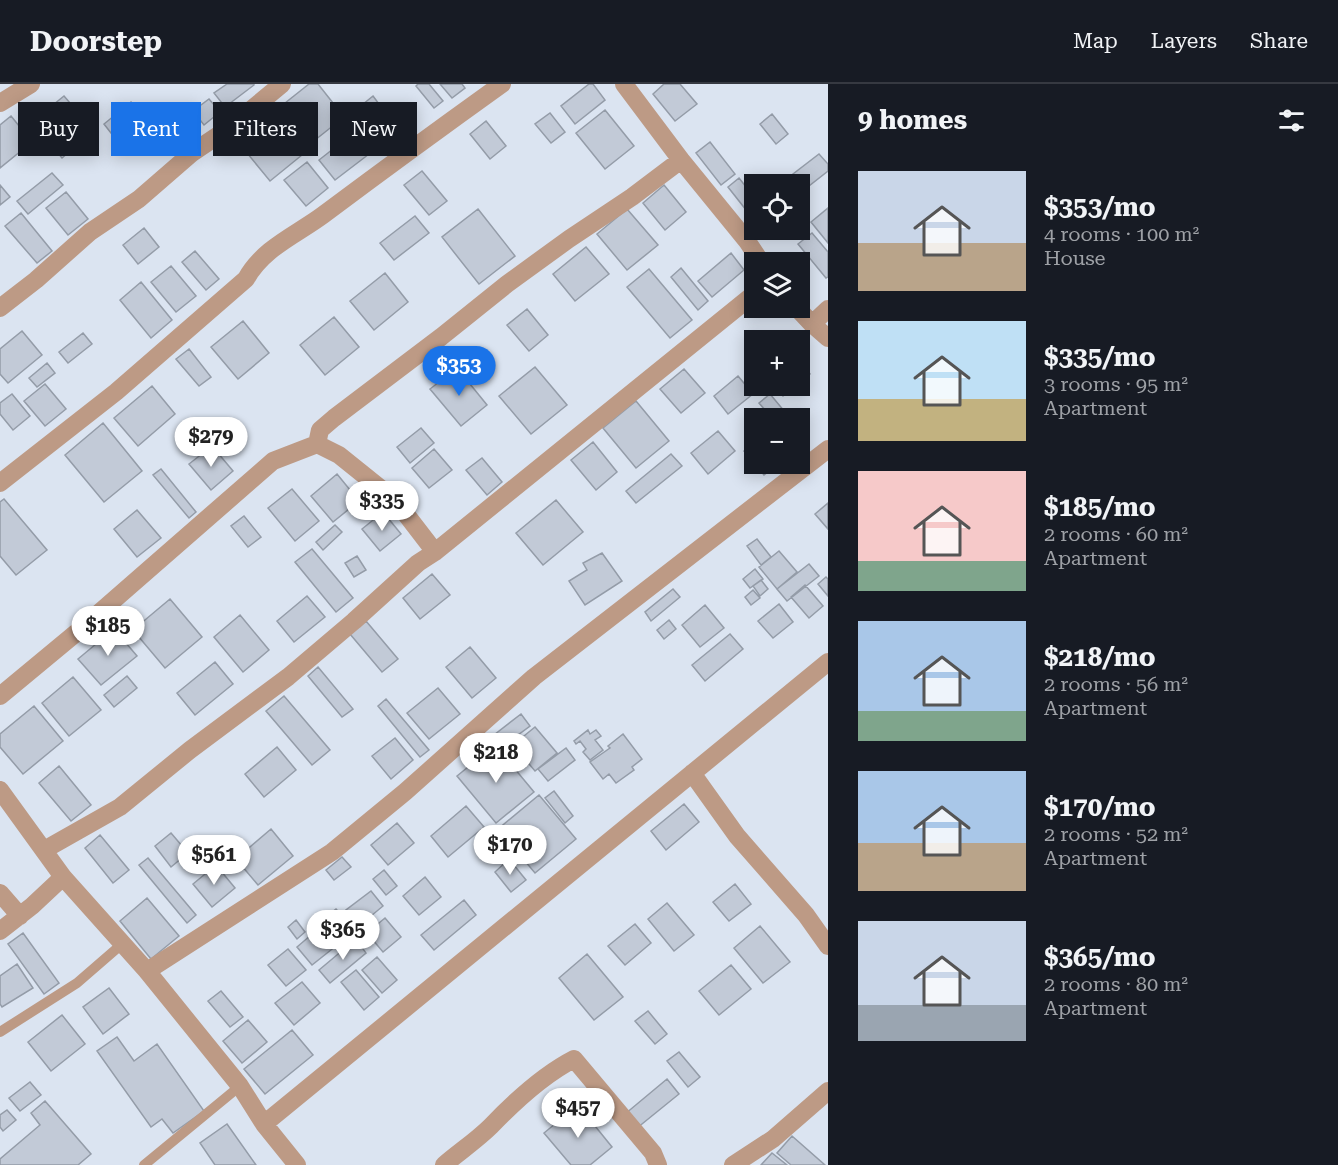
<!DOCTYPE html>
<meta charset="utf-8">
<style>
body{margin:0;font-family:"Roboto Serif",serif;background:#242831;color:#f1f3f6;height:100vh;display:flex;flex-direction:column;font-size:22px;white-space:nowrap}
*{box-sizing:border-box;margin:0}
p{font-size:20px;color:#9ea1a6}
.icon{flex:none;width:33px;height:33px;fill:none;stroke:currentColor;stroke-width:2;stroke-linecap:round;stroke-linejoin:round}
.map{position:relative;flex:1;overflow:hidden}
.sheet{display:flex;flex-direction:column;background:#171b24;width:510px}
.sheet>*{flex:none}
.top-card{position:absolute;left:18px;top:18px;width:570px;height:54px;display:flex;gap:12px}
.buttons{position:absolute;left:744px;top:90px;display:grid;gap:12px}
.buttons a{display:grid;place-items:center;width:66px;height:66px;border-radius:0px;background:#171b24;box-shadow:0 3px 15px #0003;font-size:30px}
.price{position:absolute;translate:-50% -51px;padding:0 14px;border-radius:21px;background:#fff;color:#222;font-size:20px;line-height:39px;filter:drop-shadow(0 2px 3px #0008)}
.price::after{content:'';position:absolute;left:50%;top:36px;width:18px;height:14px;margin-left:-9px;background:inherit;clip-path:polygon(0 0,100% 0,50% 100%)}
.price.on{background:#1a73e8;color:#fff}
ul{padding:0;list-style:none}
li{display:flex;align-items:center;gap:18px;height:150px;padding:0 30px}
li span{display:grid;place-items:center;flex:none;width:168px;height:120px;border-radius:0px;color:#555}
li>.icon{margin-inline-start:auto}
span .icon{width:72px;height:72px;fill:#fffc;stroke-width:1}
li b{font-size:26px}
h2{display:flex;justify-content:space-between;align-items:center;height:72px;padding:0 30px;font-size:26px}
.chip{padding:0 21px;border-radius:0px;background:#171b24;box-shadow:0 3px 15px #0003;font-size:21px;line-height:54px}
.chip.on{background:#1a73e8;color:#fff}
header{display:flex;align-items:center;gap:36px;box-sizing:border-box;height:84px;padding:0 30px;background:#171b24;border-bottom:2px solid #363941}
header strong{font-size:28px}
nav{display:flex;gap:33px;margin-inline-start:auto;font-size:21px}
main{display:flex;flex:1;min-height:0}
.map>svg:first-child{display:block}
.building{fill:#c2cad7;stroke:#949ca8;stroke-width:1.5}
.lines{fill:none;stroke-linecap:round;stroke-linejoin:round}
.service{stroke:#bd9a85;stroke-width:10}
.minor{stroke:#bd9a85;stroke-width:18}
</style>
<header>
<strong>Doorstep</strong>
<nav><a>Map</a><a>Layers</a><a>Share</a></nav>
</header>
<main>
<div class="map">
<svg width="828" height="1081" viewBox="0 0 828 1081">
<rect width="100%" height="100%" fill="#dbe4f1"/>
<path class="building" d="M227,0h27v1l-29,22 -11,-14z
M309,0h9l26,33 -39,31 -30,-37z
M418,0h11l14,17 -9,7 -18,-22z
M440,0h22l3,4 -13,10z
M589,0h4l12,16 -30,24 -14,-18z
M664,0h16l17,20 -22,17 -22,-27z
M64,12l30,35 -32,27 -30,-36z
M373,12l9,12 -23,18 -8,-12z
M209,15l11,13 -16,13 -11,-14z
M131,18l15,17 -28,23 -14,-18z
M605,26l29,36 -29,23 -29,-36z
M550,29l15,19 -14,11 -16,-19z
M772,30l16,20 -12,10 -16,-20z
M11,32l21,26 -32,26v-43z
M486,37l20,25 -16,13 -20,-25z
M275,38l27,33 -32,26 -27,-33z
M356,47l17,20 -38,29 -16,-20z
M710,58l25,32 -14,11 -25,-32z
M819,70l9,10v7l-28,22v-9h-20z
M307,78l21,26 -22,18 -22,-26z
M422,87l25,30 -18,14 -25,-30z
M52,89l11,12 -35,29 -11,-13z
M739,94l15,19v23l-26,-33z
M0,101l10,12 -10,8z
M664,101l22,27 -21,18 -22,-27z
M66,108l22,27 -20,16 -22,-27z
M828,124v35l-17,-21z
M478,125l37,47 -36,28 -37,-47z
M627,125l31,36 -31,25 -30,-36z
M21,129l31,38 -15,12 -32,-37z
M415,132l14,17 -35,27 -14,-17z
M144,144l15,19 -21,17 -15,-19z
M812,149l16,19v25l-2,1 -28,-34z
M586,163l23,27 -34,27 -22,-27z
M195,167l24,28 -13,11 -24,-28z
M731,169l13,17 -32,27 -14,-16z
M171,182l25,30 -20,16 -25,-30z
M681,184l27,33 -10,9 -27,-33z
M649,185l43,51 -22,18 -43,-51z
M385,189l23,29 -34,28 -24,-29z
M141,198l31,38 -21,18 -31,-38z
M527,225l21,26 -19,16 -22,-26z
M334,233l25,30 -34,28 -25,-30z
M243,237l26,32 -31,26 -27,-32z
M22,247l20,24 -34,28 -8,-9v-25z
M83,249l9,11 -24,19 -9,-11z
M189,265l22,28 -12,9 -23,-27z
M801,278l9,12 -10,9v-19z
M47,279l8,10 -18,14 -8,-9z
M535,283l32,38 -36,29 -32,-38z
M457,284l30,37 -26,21 -31,-37z
M684,285l21,24 -24,20 -21,-24z
M738,292l15,18 -25,20 -14,-18z
M45,300l21,25 -21,17 -21,-25z
M152,302l23,28 -37,32 -24,-28z
M775,302h21l-13,10z
M12,310l18,22 -17,14 -13,-16v-11z
M770,310l20,24h-18l-13,-15z
M636,317l33,40 -33,27 -33,-40z
M103,339l39,48 -38,31 -39,-47z
M421,344l13,15 -24,20 -13,-16z
M718,347l17,20 -27,23 -17,-21z
M593,358l24,30 -21,18 -25,-30z
M754,358v21l-10,-12z
M212,362l21,25 -22,19 -22,-26z
M434,365l18,21 -23,18 -17,-20z
M671,370l11,12 -46,37 -10,-12z
M482,374l20,24 -15,13 -21,-25z
M755,380h23l-14,11z
M161,385l35,43 -7,6 -36,-43z
M337,390l22,27 -26,21 -22,-26z
M292,405l27,32 -24,20 -27,-33z
M362,414l10,10 -9,8 -10,-10z
M4,415l43,51 -31,25 -16,-19v-54z
M556,416l27,32 -40,33 -27,-32z
M828,419v26l-13,-15z
M137,426l24,28 -24,19 -23,-28z
M383,428l18,22 -21,17 -18,-22z
M244,432l17,21 -13,10 -17,-21z
M335,441l7,7 -19,18 -7,-8z
M757,455l14,18 -10,8 -14,-19z
M312,465l41,49 -17,14 -41,-50z
M779,467l18,21 -20,17 -18,-22z
M602,469l20,28 -37,24 -16,-24 18,-11 -4,-7z
M357,472l9,14 -12,7 -9,-14z
M809,480l10,12 -32,25 -10,-12z
M755,485l8,10 -13,9 -7,-9z
M432,490l18,21 -30,24 -17,-21z
M826,493l2,2v17l-10,-12z
M761,496l7,9 -8,7 -7,-10z
M805,501l18,21 -14,12 -18,-21z
M673,505l7,8 -29,24 -6,-9z
M753,506l7,8 -9,7 -6,-8z
M307,512l18,21 -31,25 -17,-21z
M170,515l32,38 -37,31 -32,-38z
M779,520l14,18 -20,16 -15,-17z
M705,521l19,23 -24,19 -18,-22z
M240,531l29,35 -26,22 -29,-35z
M669,536l7,9 -12,10 -7,-9z
M366,537l32,38 -16,13 -32,-38z
M114,545l23,27 -36,29 -23,-26z
M730,550l13,15 -38,32 -13,-16z
M470,563l26,31 -24,20 -26,-31z
M215,578l18,22 -38,31 -18,-22z
M318,583l35,42 -11,8 -34,-41z
M127,592l10,12 -23,19 -10,-12z
M73,593l28,33 -32,26 -27,-33z
M438,604l22,26 -31,25 -22,-26z
M284,612l46,54 -18,15 -46,-54z
M386,615l43,51 -9,7 -42,-51z
M34,622l29,35 -40,33 -23,-27v-13z
M521,630l9,12 -31,23 -9,-11z
M535,643l22,26 -22,18 -22,-26z
M588,646l2,4 6,-4 5,6 -6,4 8,10 -13,10 -7,-8 3,-3 -6,-8 -4,3 -2,-3z
M623,650l19,25 -10,8 2,3 -18,13 -7,-9 -6,5 -13,-17 20,-14 -2,-2z
M395,654l18,22 -22,19 -19,-23z
M495,661l39,47 -38,31 -39,-47z
M277,663l19,23 -32,27 -19,-23z
M566,664l9,12 -27,21 -10,-12z
M59,682l32,39 -20,16 -32,-38z
M554,707l19,25 -8,7 -20,-25z
M539,711l37,44 -41,34 -37,-44z
M684,720l15,18 -33,28 -15,-19z
M466,722l18,21 -36,30 -17,-21z
M397,739l17,20 -26,22 -17,-20z
M271,745l22,27 -35,29 -22,-26z
M171,749l17,20 -17,14 -16,-21z
M100,751l29,35 -16,13 -28,-35z
M342,773l9,10 -17,13 -8,-10z
M148,774l48,57 -9,8 -48,-58z
M509,775l17,21 -15,12 -16,-20z
M216,781l19,23 -23,19 -19,-23z
M384,786l13,16 -11,9 -13,-16z
M425,793l16,20 -22,18 -16,-19z
M735,800l16,20 -22,17 -16,-19z
M371,807l12,15 -24,20 -13,-16z
M147,814l32,38 -28,23 -31,-38z
M464,816l12,15 -42,35 -13,-15z
M667,819l27,32 -20,16 -26,-32z
M336,825l14,16 -9,7 -14,-16z
M385,834l16,19 -18,15 -16,-19z
M296,836l9,12 -8,7 -9,-12z
M325,839l16,19 -29,23 -15,-18z
M635,840l16,19 -26,22 -17,-19z
M760,842l30,36 -27,21 -29,-35z
M23,849l36,50 -15,11 -36,-50z
M356,855l10,14 -36,30 -11,-13z
M288,865l18,21 -20,16 -18,-21z
M587,870l36,43 -29,23 -35,-42z
M377,873l20,23 -15,13 -20,-23z
M17,880l16,24 -31,19 -2,-3v-28z
M731,881l20,24 -32,26 -20,-24z
M356,886l23,27 -15,13 -23,-28z
M302,898l18,21 -26,22 -19,-22z
M109,904l20,26 -26,20 -20,-27z
M221,907l22,26 -13,10 -22,-26z
M648,927l19,23 -12,10 -20,-23z
M62,931l23,29 -34,27 -23,-29z
M248,936l19,22 -25,21 -19,-22z
M292,946l21,25 -48,39 -21,-25z
M117,953l17,24 23,-17 47,67 -31,22 -11,-14 -11,8 -54,-76z
M679,968l21,25 -12,10 -21,-26z
M667,995l12,15 -42,34 -12,-14z
M30,998l11,13 -21,16 -11,-13z
M45,1017l46,53 -13,11h-78v-6l40,-34 -9,-12z
M578,1021l34,42 -22,18h-19l-27,-32z
M7,1026l9,10 -13,11 -3,-4v-12z
M227,1040l29,41h-41l-15,-22z
M792,1052l33,29h-34l-14,-12z
M772,1069l15,12h-26z"/>
<g class="lines">
<path class="service" d="M0,948l77,-49 45,-39
M144,1081l96,-79"/>
<path class="minor" d="M624,0l57,76 66,81 14,21
M0,19l31,-19
M0,224l36,-28 54,-48 49,-33 53,-46 37,-25 53,-44
M797,224l15,16 16,14
M812,240l16,-15
M317,360l22,11 56,45 40,52
M0,399l116,-91 130,-113c17,-31 50,-44 77,-64 59,-44 119,-88 179,-131
M0,612l76,-63 197,-172 44,-17 3,-14 14,-12 107,-81 66,-53 62,-45 63,-42 49,-37
M692,689l45,63 69,79 22,31
M0,706l63,87 84,94 93,115 24,38 33,41
M44,766l76,-43 70,-57 98,-73 66,-56 64,-58 17,-11 319,-258
M0,809l20,23
M0,847l32,-25 31,-29
M147,887l185,-119 73,-60 129,-115 294,-228
M264,1040l564,-462
M444,1081c15,-13 33,-25 47,-39 24,-25 52,-51 83,-67l79,94 5,12
M733,1081l40,-26 55,-48"/>
</g>
</svg>
<div class="buttons">
<a><svg class="icon" aria-label="locate" viewBox="0 0 24 24"><circle cx="12" cy="12" r="6"/><path d="M12 2v4M12 18v4M2 12h4M18 12h4"/></svg></a>
<a><svg class="icon" aria-label="layers" viewBox="0 0 24 24"><path d="M12 4l9 5-9 5-9-5zM3 14l9 5 9-5"/></svg></a>
<a>+</a>
<a>−</a>
</div>
<b class="price on" style="left:459px;top:313px">$353</b>
<b class="price" style="left:211px;top:384px">$279</b>
<b class="price" style="left:382px;top:448px">$335</b>
<b class="price" style="left:108px;top:573px">$185</b>
<b class="price" style="left:496px;top:700px">$218</b>
<b class="price" style="left:510px;top:792px">$170</b>
<b class="price" style="left:214px;top:802px">$561</b>
<b class="price" style="left:343px;top:877px">$365</b>
<b class="price" style="left:578px;top:1055px">$457</b>
<div class="top-card">
<a class="chip">Buy</a>
<a class="chip on">Rent</a>
<a class="chip">Filters</a>
<a class="chip">New</a>
</div>
</div>
<section class="sheet">
<h2>9 homes<svg class="icon" aria-label="filters" viewBox="0 0 24 24"><path d="M4 7h16M4 17h16"/><circle cx="9" cy="7" r="2"/><circle cx="15" cy="17" r="2"/></svg></h2>
<ul>
<li><span style="background:linear-gradient(#c9d6e8 60%,#b9a48a 0)"><svg class="icon" aria-label="home" viewBox="0 0 24 24"><path d="M3 11l9-7 9 7M6 9v11h12V9"/></svg></span><div><b>$353/mo</b><p>4 rooms · 100 m²</p><p>House</p></div></li>
<li><span style="background:linear-gradient(#bfe0f5 65%,#c2b280 0)"><svg class="icon" aria-label="home" viewBox="0 0 24 24"><path d="M3 11l9-7 9 7M6 9v11h12V9"/></svg></span><div><b>$335/mo</b><p>3 rooms · 95 m²</p><p>Apartment</p></div></li>
<li><span style="background:linear-gradient(#f6c9c9 75%,#7fa58c 0)"><svg class="icon" aria-label="home" viewBox="0 0 24 24"><path d="M3 11l9-7 9 7M6 9v11h12V9"/></svg></span><div><b>$185/mo</b><p>2 rooms · 60 m²</p><p>Apartment</p></div></li>
<li><span style="background:linear-gradient(#a9c7e8 75%,#7fa58c 0)"><svg class="icon" aria-label="home" viewBox="0 0 24 24"><path d="M3 11l9-7 9 7M6 9v11h12V9"/></svg></span><div><b>$218/mo</b><p>2 rooms · 56 m²</p><p>Apartment</p></div></li>
<li><span style="background:linear-gradient(#a9c7e8 60%,#b9a48a 0)"><svg class="icon" aria-label="home" viewBox="0 0 24 24"><path d="M3 11l9-7 9 7M6 9v11h12V9"/></svg></span><div><b>$170/mo</b><p>2 rooms · 52 m²</p><p>Apartment</p></div></li>
<li><span style="background:linear-gradient(#c9d6e8 70%,#9aa5b1 0)"><svg class="icon" aria-label="home" viewBox="0 0 24 24"><path d="M3 11l9-7 9 7M6 9v11h12V9"/></svg></span><div><b>$365/mo</b><p>2 rooms · 80 m²</p><p>Apartment</p></div></li>
</ul>
</section>
</main>
